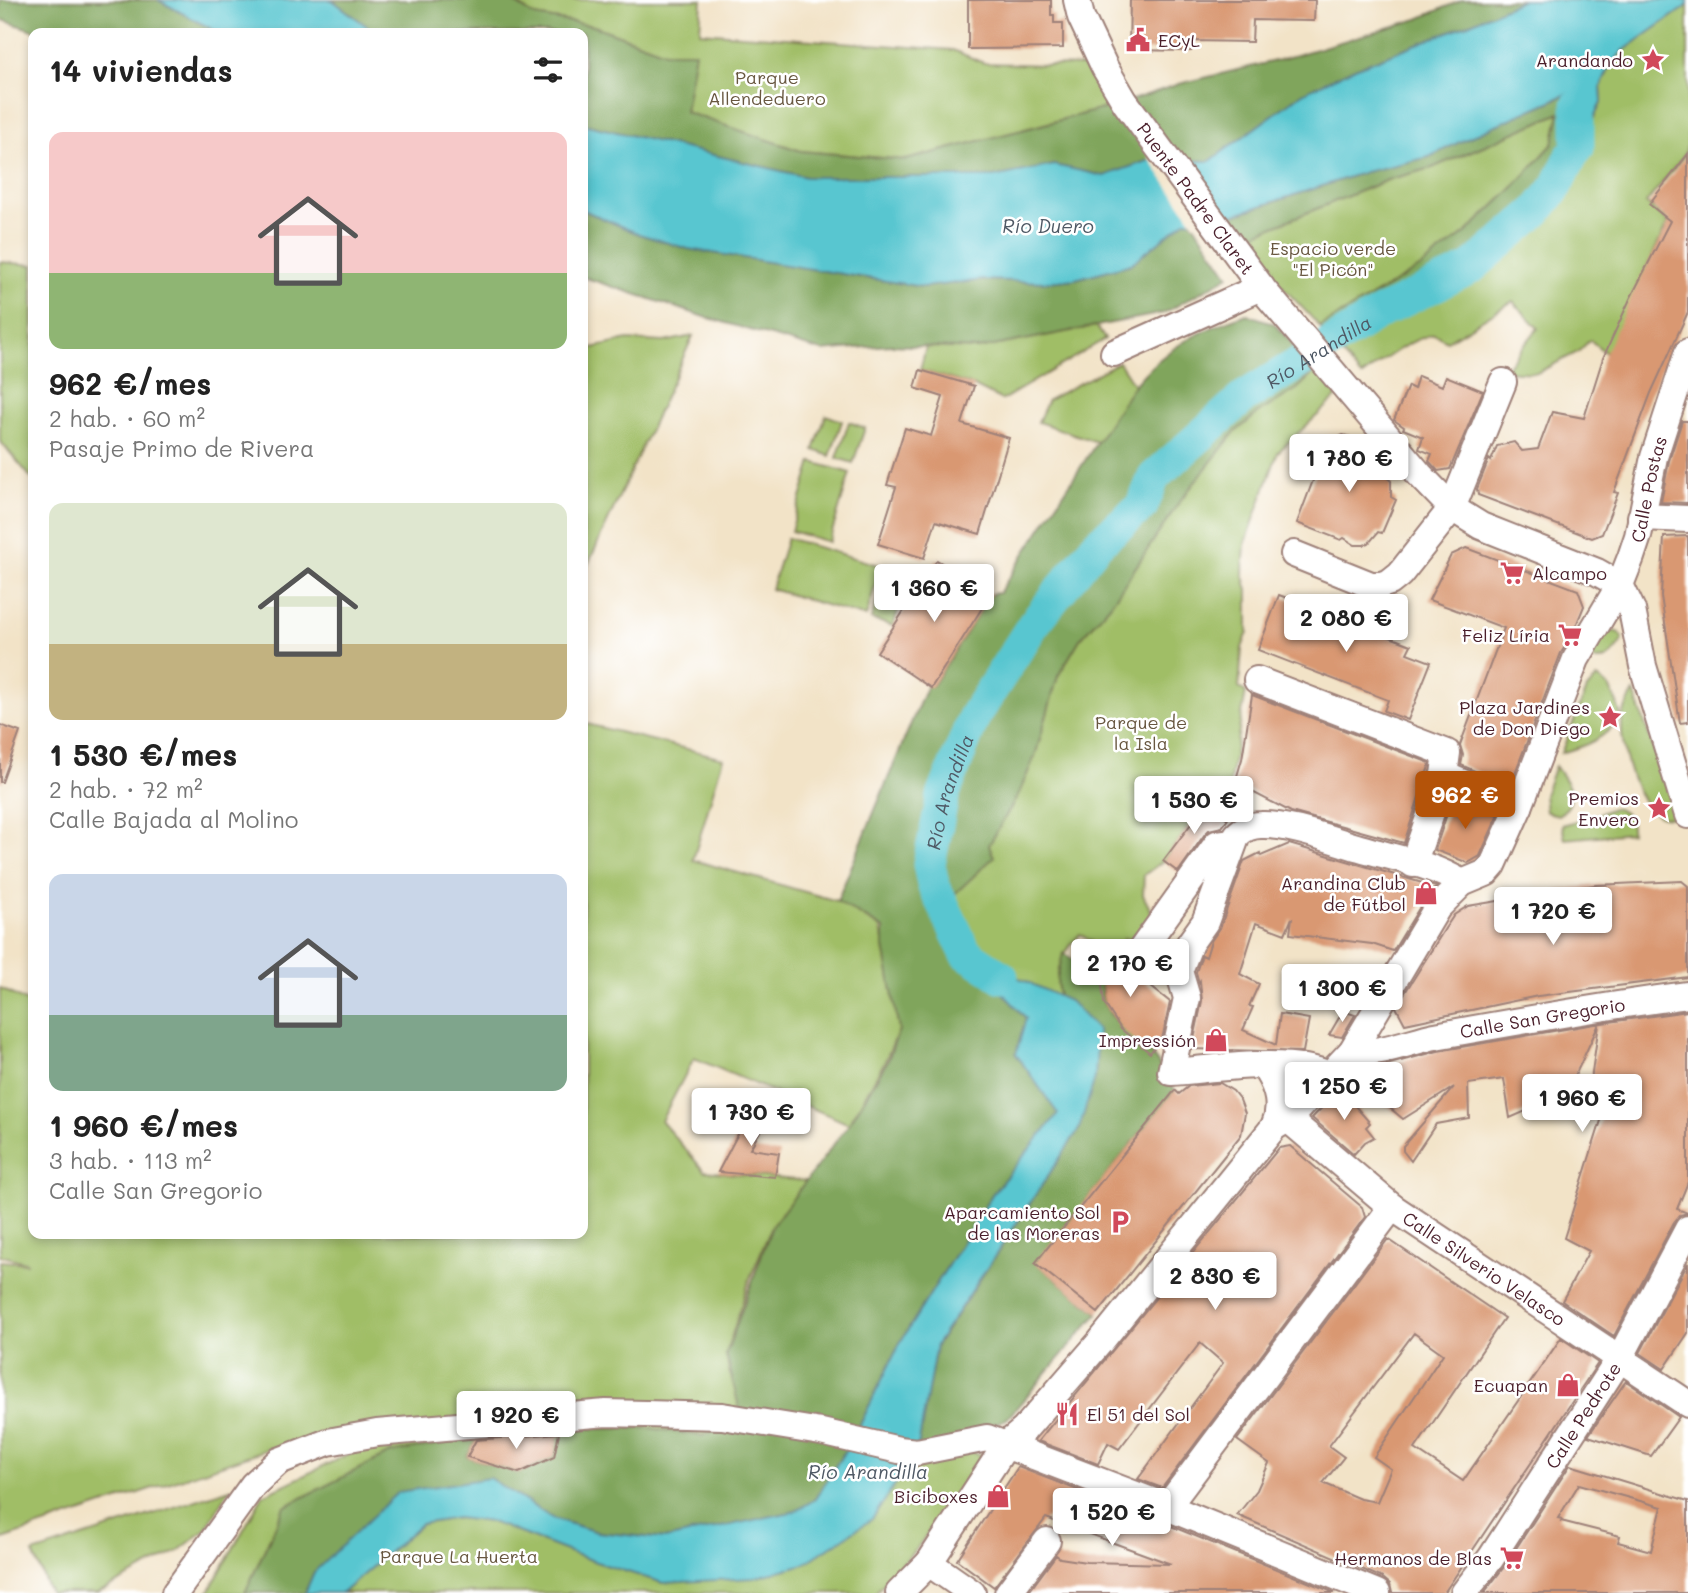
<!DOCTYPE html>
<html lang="es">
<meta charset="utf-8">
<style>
body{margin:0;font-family:Mali,sans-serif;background:#f6f6f6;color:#222;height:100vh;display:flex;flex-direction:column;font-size:26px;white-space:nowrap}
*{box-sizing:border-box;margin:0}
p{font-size:23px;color:#767676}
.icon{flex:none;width:38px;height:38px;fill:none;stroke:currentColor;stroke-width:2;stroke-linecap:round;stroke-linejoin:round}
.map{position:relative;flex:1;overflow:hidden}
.sheet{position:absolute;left:28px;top:28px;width:560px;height:1211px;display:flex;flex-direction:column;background:#fff;border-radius:14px;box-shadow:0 4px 10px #0003}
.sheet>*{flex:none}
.price{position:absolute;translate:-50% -60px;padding:0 16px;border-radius:7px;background:#fff;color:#222;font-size:23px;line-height:46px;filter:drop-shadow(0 2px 4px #0008)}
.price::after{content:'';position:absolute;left:50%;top:42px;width:21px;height:16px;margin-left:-10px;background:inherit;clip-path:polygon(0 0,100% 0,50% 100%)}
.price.selected{background:#b45309;color:#fff}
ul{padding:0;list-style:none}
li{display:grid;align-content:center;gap:14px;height:371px;padding:0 21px}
li span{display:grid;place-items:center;height:217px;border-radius:14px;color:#555}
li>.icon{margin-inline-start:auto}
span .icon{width:126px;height:126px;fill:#fffc;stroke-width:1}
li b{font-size:30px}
h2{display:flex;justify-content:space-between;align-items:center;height:84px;padding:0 21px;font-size:30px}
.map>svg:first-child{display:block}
.green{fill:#a0be66;stroke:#756e48;stroke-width:2}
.forest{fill:#80a55b;stroke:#656243;stroke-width:2}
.water{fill:#59c6d0;stroke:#52727e;stroke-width:2}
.pier{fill:#f2e3c7}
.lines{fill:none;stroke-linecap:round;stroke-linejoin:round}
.river{stroke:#59c6d0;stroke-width:33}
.building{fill:#d99872;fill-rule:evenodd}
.minor-casing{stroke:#9e8179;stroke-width:30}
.minor{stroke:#fff;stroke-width:26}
.labels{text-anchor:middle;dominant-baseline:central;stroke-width:5;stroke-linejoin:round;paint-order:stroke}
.poi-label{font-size:18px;fill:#4a1f2b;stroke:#fff;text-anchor:end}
.park-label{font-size:18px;fill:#685740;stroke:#fff}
.street-label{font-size:18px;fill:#4a1f2b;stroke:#fff}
.water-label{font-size:19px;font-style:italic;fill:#4f5965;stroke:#fff}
</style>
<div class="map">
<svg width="1688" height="1593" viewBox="0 0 1688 1593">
<rect width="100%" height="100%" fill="#fff"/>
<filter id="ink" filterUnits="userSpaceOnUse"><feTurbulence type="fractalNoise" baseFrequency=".0143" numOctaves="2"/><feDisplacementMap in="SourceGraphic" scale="14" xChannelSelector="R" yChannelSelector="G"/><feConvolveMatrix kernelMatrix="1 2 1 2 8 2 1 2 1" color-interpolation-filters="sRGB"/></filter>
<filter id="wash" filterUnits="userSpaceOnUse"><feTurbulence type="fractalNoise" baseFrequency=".00686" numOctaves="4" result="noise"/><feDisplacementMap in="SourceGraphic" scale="28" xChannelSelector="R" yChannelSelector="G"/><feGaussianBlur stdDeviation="1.57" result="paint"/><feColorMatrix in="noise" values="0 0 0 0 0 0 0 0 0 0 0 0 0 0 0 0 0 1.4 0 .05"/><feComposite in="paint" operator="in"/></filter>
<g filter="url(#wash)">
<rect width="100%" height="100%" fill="#f2e3c7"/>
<path class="green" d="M510,0h192l-2,32 253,18 31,13 98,3 32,40 -208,54 -105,-9 -116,-39 9,-59 -29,-1 -71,-26 -59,-10z
M1688,5v140l-5,12 -37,46 22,19 -61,132 -17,-14 -12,12 -41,21 -33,-2 34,-43 -25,-27 -66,40 -13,-7c-28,7 -50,26 -73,43l-29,-35 63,-38 71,-34 82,-73 30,-49 17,-32 7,-15 -1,-14 11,-24 11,-12z
M1560,113l-7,31 -41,45 -44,42 -47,36 -101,60c-27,-31 -54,-54 -78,-88l148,-60 42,-11z
M0,262l33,3v215l-33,-39z
M1096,326l9,13 -103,61 -28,-14 -54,-16 6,-23 52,2z
M693,336l-109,237 -1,4v-227l45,-10 36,2z
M1119,362l15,23 -37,57 -59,-20 10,-22z
M1316,371l21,26 -59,55 -33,93 -2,28 5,17v42l-6,16 -3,40 7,4 -19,105 1,22 -22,-15 -43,57 -19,14 -1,20 11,22 -17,25 -13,-4 -6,22 -38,-26c-22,25 -25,36 -21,69l-93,-50 -23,-48 46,-60 30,-52 16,-37 23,-80 22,-37 31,-35 69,-103 54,-68 24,-20 39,-24z
M826,415l16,6 -12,35 -16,-6z
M849,422l16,6 -12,35 -16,-5z
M812,462l38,11 -21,69 -38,-11z
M787,538l94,28 -15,51 -95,-28z
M888,567l22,7 -17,52 -22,-7z
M1613,631l7,2 3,7c-13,15 -12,23 -33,19l14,-27z
M1597,678c15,7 20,23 24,39 -16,22 -35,29 -60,36l26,-64z
M1634,692l43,124c-38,14 -57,-68 -55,-93 1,-12 6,-21 12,-31z
M583,723l140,35 -30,102 144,41 44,27 18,102 -14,31 -36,63 -155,-66 -33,63 43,50 102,10 -34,45 -22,52 -24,76 3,17 18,49 -45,16 -52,-8 -91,1 -81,8 -194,70 -39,86h-37l55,-98 94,-45 101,-12 -190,11 -268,91v-279l28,2 -28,-8v-267l33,17v229h550z
M1555,766c13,17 27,35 3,49l-12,-3 -2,-17z
M1612,808c15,2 20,11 19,25l-66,6 -3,-14 35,-10z
M968,1451l15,4 -66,93 -42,45h-533l79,-69 36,-6 34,4 102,39 70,22 254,-130 12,11z
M230,1489l-25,41 -28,22 -79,41h-48l-17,-40z"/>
<path class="forest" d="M0,0h158l61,33h-178l-41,-14z
M332,0h178l25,16 59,10 71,26h30l-10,60 116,39 105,9 208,-54 65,-22 100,-24 139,-41 44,-19h61l-57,25 -111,43 -51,24 -94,69 -60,-1 -46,16 -50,-11 -60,12h-188l-223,-53v-91h-207z
M1577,90l-4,51 5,7 -6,7 -15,31 -20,25 -66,57 -88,43 -51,31 -12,-15 101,-60 47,-36 44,-42 41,-45 7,-31 -128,55 -42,11 -148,60 -14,-22 137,-45 64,-15 51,-25z
M583,210l56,24 49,15 235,38 60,-7 64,2 28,-3 56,-15 55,-44h5l38,56 -65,37 -186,36 -88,-4 -68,6 -120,-35 -119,-39z
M1247,314l28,10 41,47 -19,18 -39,24 -24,20 -54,68 -69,103 -31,35 -22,37 -23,80 -16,37 -30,52 5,12 -51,48 23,48 60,65 -10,36 43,60 -66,79 -92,148 -45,92 -41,66 -18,12 -132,28 -68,-7 -45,-14 -63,-40 -175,94 -9,21h-60l39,-86 106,-54 88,-16 -11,20 52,16 35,-16 5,-28 91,-1 52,8 44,-16 -4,-1 -16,-65 46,-128 77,-102 39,-64 11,-30 -15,-83v-18l-47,-28 90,-216 5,2 59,-93 8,-1 135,-208c32,-38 66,-55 113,-71z
M1063,953l40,26c-9,35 28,53 47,74 10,11 17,25 25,37l-139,173 62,50 -91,106 -90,34 19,-107 143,-217 -8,-127 -12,-5 -2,-18z"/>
<path class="water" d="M158,0h174l44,33h-157z
M1523,0h165v5l-65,46 -13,15 -9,21 1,14 -24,47 -5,-7 3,-51 -96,42 -51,25 -64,15 -151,49 -28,-1 -55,44 -56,15 -28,3 -64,-2 -60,7 -235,-38 -49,-15 -56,-24v-86l223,53h188l60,-12 50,11 46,-16 60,1 94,-69 51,-24 111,-43z
M958,935l50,38 63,29 27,28 -3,48 -16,51 -143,216 -19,108 -45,66 -68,45 -50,14 -91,5 -70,-22 -102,-39 -34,-4 -36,6 -79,69h-37l9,-21 84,-80 91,-14 63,40 45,14 68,7 131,-28 19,-12 41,-66 45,-92 92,-148 65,-79 -42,-60 10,-36 -60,-65z"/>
<path class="pier" d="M1148,157h39l43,63 -16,4h-20z"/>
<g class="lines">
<path class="river" id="s1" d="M1002,977l-36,-24 -33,-69 -4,-20 14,-68 31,-79 59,-92 64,-81 45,-38 12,-29 90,-80 139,-86 88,-43 66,-57 20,-25 15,-31 6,-7v-43"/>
</g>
<g id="blocks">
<path class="building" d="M968,0h83v15h3v8h9v25l-95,1z
M1130,0h185l-1,21 -61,-1 -1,22 -61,-1v10l-62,-1z
M1688,154v158l-37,81 -37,99 4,1 -16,41 -10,4 -114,-43 -1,-6 12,-30 2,2 6,-15 17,-4 8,9 16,-2 14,-37 32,6 19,-60 27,-59 40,-78 -21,-17z
M920,370l54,16 -12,38 47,14 -29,96 -44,-13 -12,37 -46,-14 18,-57 -9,-2 18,-57 26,8 12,-39 -28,-9z
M1418,376l24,10 4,-10 37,15 -33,78 -12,2 -9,-10 3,-7 -13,-5 4,-12 -20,-8 1,-2 -10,-7 14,-34 6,3z
M1682,421h6v82l-27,-1 8,-41z
M1343,435l12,3 7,8 5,-2 8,3 5,9 -2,14 13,11v16l5,3 -14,33 -4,-1 -9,11 -5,2h-9l-11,-7 -3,2 -44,-17 26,-69 11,-15z
M1688,536v186l-8,1 -19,-127 3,-59z
M1466,548l112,42 6,16 -11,27 -12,20 -51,133 -49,-21 2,-10 -3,-10 44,-117 -75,-28 22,-45z
M937,560l54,34 -60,94 -54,-36z
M1279,595l132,50 -4,8 24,9 -23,58 -24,-9 4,-11 -130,-50z
M1252,695l178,68 -26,80 -113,-31 -56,-29 7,-24z
M0,725l20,7 -18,50h-2z
M1453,796l45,19 -18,41 -12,7 -33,-13z
M1206,804l22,15 -6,8 -13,3 -4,4 -27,38 -15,-11z
M1289,844l147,43 -12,13 -31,51 -21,-7 -82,-10 2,-16 -7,16 -29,-11 -16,51 19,10 -10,22 4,1 -10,23 33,15 4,-31 29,5 -6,33 -111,-3 10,-48 -2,-20 -1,2 -3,-11 6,-17 4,2 5,-16 9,-13 24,-67 16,-8 1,3z
M1682,881l6,5v91l-150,19 -133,28 -9,-17 50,-80 8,-12 14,-9 42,-7 6,2 1,-3 40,-6 -1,-2 40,-5z
M1093,941l77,61 -7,33 -13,18 -29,-24 -17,-26 -3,-26 -20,-22z
M1343,1011l12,4 -13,22 -13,-2z
M1688,1011v171l-11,27 11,4 -8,2 -6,7 -60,114 -52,-35 27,-50 -25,-13 40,-127 -17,-4 12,-83 -32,69 -57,25 -6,-39 -36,5 1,34 -33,6 -25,37 -8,-10v-5l51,-59 -51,32 -52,-44 9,-7 26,-3 52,-14 157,-27z
M1220,1083l13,8 7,9 5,13 -4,22 -143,178 -63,-50 140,-173 4,4 10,-8z
M1340,1089l30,34 -4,4 8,10 -9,5 -11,12 -42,-36z
M754,1103l18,7 -22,39 29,4 -4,24 -57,-5z
M1290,1146l72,61 3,10 -203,271 -24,-9 85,-116 -23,-20 -81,106 -11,-6 -10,21 -60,-23 241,-293z
M1388,1239l116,79 -89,131 48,32 98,-143 37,25 -154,230h-52l-2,-9 -7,-6 -146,-63 20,-25 12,-27 -32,-23zM1414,1333l29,21 -69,103 17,12 -14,33 -17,-3 -37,-16 21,-26 -15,-11z
M1688,1263v70l-24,36 -24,-16z
M1626,1381l53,36 -28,39 -63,-20z
M559,1433l-5,24 -35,16 -52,-16 9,-17z
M1570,1465l118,36v92h-204l20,-26zM1579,1484l83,23 -11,44 -33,-9 2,-6 -59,-15 1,-2 -4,-1z
M1018,1467l143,55 174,71h-307l28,-38 4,3 26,4 85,2 -125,-46 -52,69 -37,-27z"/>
</g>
</g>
<g filter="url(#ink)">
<use href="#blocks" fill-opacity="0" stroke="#9e8179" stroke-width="2"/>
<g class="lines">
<g class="minor-casing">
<g id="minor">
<path id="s2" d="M1077,0l4,17 24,51 20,34 139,189 156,184 32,33 29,18 116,46 23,13"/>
<path d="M1114,353l147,-66"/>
<path d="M1641,517l47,2"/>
<path d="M1294,554l77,31h10l9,-3 10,-8 52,-66 51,-126"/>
<path d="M1620,585l12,25 11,56 45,149"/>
<path d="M1257,680l190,73 -3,22 -31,89"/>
<path d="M1444,775l75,32"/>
<path d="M1139,953l78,-109 16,-2"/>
<path id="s3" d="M1352,1051c24,5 59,-10 83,-15 84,-15 168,-30 253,-41"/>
<path d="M1267,1071c11,18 16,36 7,56"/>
<path d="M1331,1076c-41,-20 -115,-7 -160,-4l16,-74 -8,-27 11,-28 15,-21 32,-87c6,-6 14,-10 24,-10 30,-1 70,15 99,23 34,10 72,16 102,35"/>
<path id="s4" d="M1288,1119l104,88 296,197"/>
<path d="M1167,1507l225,-300"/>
<path d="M929,1563l43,30"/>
<path d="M175,1593l78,-108 26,-24 49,-19 49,-9 229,-20 116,3 99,16 78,18 18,2 70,-14 180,69 210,86"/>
<path id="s5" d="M899,1593l30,-30 77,-118 18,-15 77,-89 173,-214 14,-8 64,-68 85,-143 25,-25 24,-10 7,-8 26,-58 57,-148 44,-74 11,-28 7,-21 16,-79 34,-105"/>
<path d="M1008,1593l39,-52"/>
<path id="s6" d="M1464,1593l27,-35 129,-200 68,-129"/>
</g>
</g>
<use href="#minor" class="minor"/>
</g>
</g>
<defs>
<g id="civic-bare" transform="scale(1.89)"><path d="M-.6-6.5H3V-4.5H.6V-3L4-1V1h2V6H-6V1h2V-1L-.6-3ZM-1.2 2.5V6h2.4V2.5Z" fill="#d1495b" stroke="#fff" stroke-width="2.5" paint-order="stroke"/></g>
<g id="sight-bare" transform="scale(1.89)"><path d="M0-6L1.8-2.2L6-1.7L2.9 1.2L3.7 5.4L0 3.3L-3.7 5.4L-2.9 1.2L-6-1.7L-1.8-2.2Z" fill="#d1495b" stroke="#fff" stroke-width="2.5" paint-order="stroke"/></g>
<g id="supermarket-bare" transform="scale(1.89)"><path d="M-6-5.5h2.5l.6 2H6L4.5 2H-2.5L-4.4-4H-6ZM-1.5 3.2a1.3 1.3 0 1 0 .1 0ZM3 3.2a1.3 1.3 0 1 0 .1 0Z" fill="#d1495b" stroke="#fff" stroke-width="2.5" paint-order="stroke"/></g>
<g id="shop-bare" transform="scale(1.89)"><path d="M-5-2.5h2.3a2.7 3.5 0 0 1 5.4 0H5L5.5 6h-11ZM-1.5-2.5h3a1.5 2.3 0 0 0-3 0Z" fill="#d1495b" stroke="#fff" stroke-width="2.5" paint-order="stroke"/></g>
<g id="parking-bare" transform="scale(1.89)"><path d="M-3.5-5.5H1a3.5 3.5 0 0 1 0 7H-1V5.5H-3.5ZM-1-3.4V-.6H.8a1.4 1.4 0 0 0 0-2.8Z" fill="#d1495b" stroke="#fff" stroke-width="2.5" paint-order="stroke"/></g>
<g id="restaurant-bare" transform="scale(1.89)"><path d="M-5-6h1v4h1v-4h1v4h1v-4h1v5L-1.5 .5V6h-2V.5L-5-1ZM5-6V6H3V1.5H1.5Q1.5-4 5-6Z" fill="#d1495b" stroke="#fff" stroke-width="2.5" paint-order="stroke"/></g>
</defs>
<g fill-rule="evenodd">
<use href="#civic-bare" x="1138" y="40"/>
<use href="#sight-bare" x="1653" y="60"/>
<use href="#supermarket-bare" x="1512" y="573"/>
<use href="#supermarket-bare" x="1570" y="635"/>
<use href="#sight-bare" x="1610" y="717"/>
<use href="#sight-bare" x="1659" y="808"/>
<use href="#shop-bare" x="1426" y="893"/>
<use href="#shop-bare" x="1216" y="1040"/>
<use href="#parking-bare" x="1120" y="1222"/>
<use href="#shop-bare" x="1568" y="1385"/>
<use href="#restaurant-bare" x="1067" y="1414"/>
<use href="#shop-bare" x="998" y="1496"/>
<use href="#supermarket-bare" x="1512" y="1558"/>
</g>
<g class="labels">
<g class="poi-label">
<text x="1158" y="40" text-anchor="start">ECyL</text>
<text x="1633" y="60">Arandando</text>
<text x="1532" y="573" text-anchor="start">Alcampo</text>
<text x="1550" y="635">Feliz Líria</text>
<text x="1590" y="707">Plaza Jardines<tspan x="1590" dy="21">de Don Diego</tspan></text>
<text x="1639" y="798">Premios<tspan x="1639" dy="21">Envero</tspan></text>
<text x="1406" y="883">Arandina Club<tspan x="1406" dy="21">de Fútbol</tspan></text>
<text x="1196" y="1040">Impressión</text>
<text x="1100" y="1212">Aparcamiento Sol<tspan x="1100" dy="21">de las Moreras</tspan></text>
<text x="1548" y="1385">Ecuapan</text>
<text x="1087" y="1414" text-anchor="start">El 51 del Sol</text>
<text x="978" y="1496">Biciboxes</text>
<text x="1492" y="1558">Hermanos de Blas</text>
</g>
<g class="park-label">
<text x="767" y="77">Parque<tspan x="767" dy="21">Allendeduero</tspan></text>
<text x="1333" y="248">Espacio verde<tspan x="1333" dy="21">"El Picón"</tspan></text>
<text x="1141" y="722">Parque de<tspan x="1141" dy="21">la Isla</tspan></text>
<text x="459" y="1556">Parque La Huerta</text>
</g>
<g class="street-label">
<text stroke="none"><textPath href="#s2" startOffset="233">Puente Padre Claret</textPath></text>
<text stroke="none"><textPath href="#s5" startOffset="1356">Calle Postas</textPath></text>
<text stroke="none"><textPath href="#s3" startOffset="194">Calle San Gregorio</textPath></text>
<text stroke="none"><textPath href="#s4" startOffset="247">Calle Silverio Velasco</textPath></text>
<text stroke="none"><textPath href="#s6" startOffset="214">Calle Pedrote</textPath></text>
</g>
<g class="water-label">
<text x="1048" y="225">Río Duero</text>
<text stroke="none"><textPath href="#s1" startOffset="805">Río Arandilla</textPath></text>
<text stroke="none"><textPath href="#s1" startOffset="215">Río Arandilla</textPath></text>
<text x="868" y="1471">Río Arandilla</text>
</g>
</g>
</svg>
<b class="price" style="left:1349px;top:494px">1 780 €</b>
<b class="price" style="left:934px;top:624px">1 360 €</b>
<b class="price" style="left:1346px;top:654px">2 080 €</b>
<b class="price selected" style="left:1465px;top:831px">962 €</b>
<b class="price" style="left:1194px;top:836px">1 530 €</b>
<b class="price" style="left:1553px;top:947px">1 720 €</b>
<b class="price" style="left:1130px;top:999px">2 170 €</b>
<b class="price" style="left:1342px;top:1024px">1 300 €</b>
<b class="price" style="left:1344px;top:1122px">1 250 €</b>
<b class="price" style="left:1582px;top:1134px">1 960 €</b>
<b class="price" style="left:751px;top:1148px">1 730 €</b>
<b class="price" style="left:1215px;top:1312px">2 830 €</b>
<b class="price" style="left:516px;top:1451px">1 920 €</b>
<b class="price" style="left:1112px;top:1548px">1 520 €</b>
<section class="sheet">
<h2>14 viviendas<svg class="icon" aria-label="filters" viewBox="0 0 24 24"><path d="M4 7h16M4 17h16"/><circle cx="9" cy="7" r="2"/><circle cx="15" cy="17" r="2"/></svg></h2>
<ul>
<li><span style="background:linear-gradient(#f6c9c9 65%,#8fb573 0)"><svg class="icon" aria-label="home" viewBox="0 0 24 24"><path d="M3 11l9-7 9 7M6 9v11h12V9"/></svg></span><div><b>962 €/mes</b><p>2 hab. · 60 m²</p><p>Pasaje Primo de Rivera</p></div></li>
<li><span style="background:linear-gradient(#dfe7d0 65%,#c2b280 0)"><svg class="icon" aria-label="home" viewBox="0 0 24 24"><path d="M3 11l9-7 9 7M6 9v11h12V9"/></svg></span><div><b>1 530 €/mes</b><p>2 hab. · 72 m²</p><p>Calle Bajada al Molino</p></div></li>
<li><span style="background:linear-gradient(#c9d6e8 65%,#7fa58c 0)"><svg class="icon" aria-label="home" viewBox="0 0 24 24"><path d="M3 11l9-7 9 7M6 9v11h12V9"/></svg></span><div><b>1 960 €/mes</b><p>3 hab. · 113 m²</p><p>Calle San Gregorio</p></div></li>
</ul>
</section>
</div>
